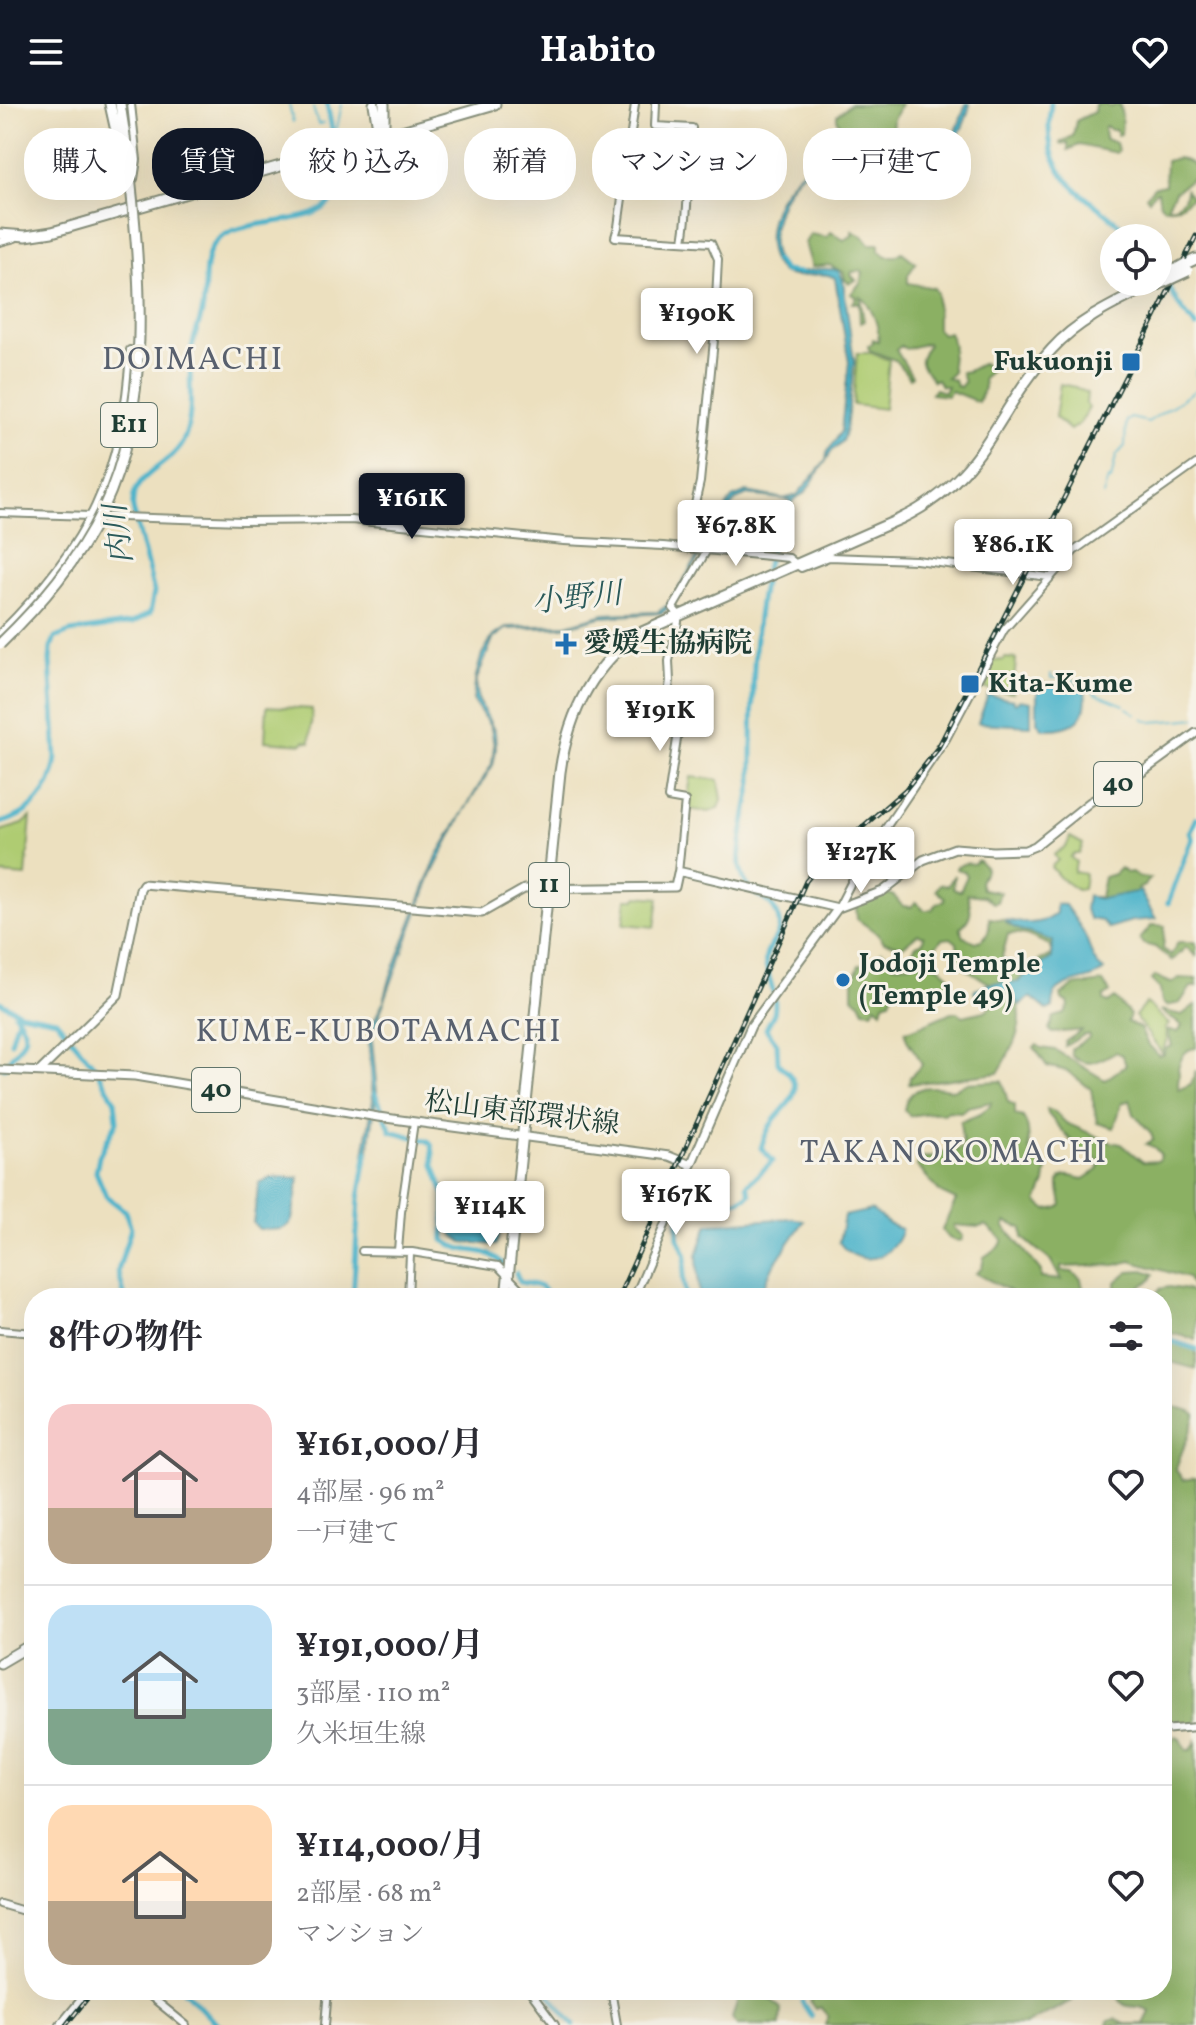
<!DOCTYPE html>
<html lang="ja">
<meta charset="utf-8">
<style>
body{margin:0;font-family:Vollkorn,"Noto Serif JP",serif;background:#f7f7f7;color:#2b2b33;height:100vh;display:flex;flex-direction:column;font-size:30px;white-space:nowrap}
*{box-sizing:border-box;margin:0}
p{font-size:26px;color:#7c7c81}
.icon{flex:none;width:44px;height:44px;fill:none;stroke:currentColor;stroke-width:2;stroke-linecap:round;stroke-linejoin:round}
.map{position:relative;flex:1;overflow:hidden}
.side{position:absolute;left:24px;top:1184px;width:1148px;height:712px;display:flex;flex-direction:column;background:#fff;border-radius:32px;box-shadow:0 8px 32px #0002}
.side>*{flex:none}
.banner{position:absolute;left:24px;top:24px;width:1148px;height:72px;display:flex;gap:16px}
.controls{position:absolute;left:1100px;top:120px;display:grid;gap:16px}
.controls a{display:grid;place-items:center;width:72px;height:72px;border-radius:50%;background:#fff;box-shadow:0 8px 32px #0002;font-size:40px}
.price{position:absolute;translate:-50% -68px;padding:0 18px;border-radius:8px;background:#fff;color:#222;font-size:26px;line-height:52px;filter:drop-shadow(0 2px 4px #0008)}
.price::after{content:'';position:absolute;left:50%;top:48px;width:24px;height:18px;margin-left:-12px;background:inherit;clip-path:polygon(0 0,100% 0,50% 100%)}
.price.selected{background:#111827;color:#fff}
ul{padding:0;list-style:none}
li{display:flex;align-items:center;gap:24px;height:200px;padding:0 24px}
li+li{border-top:2px solid #e1e1e2}
li span{display:grid;place-items:center;flex:none;width:224px;height:160px;border-radius:24px;color:#555}
li>.icon{margin-inline-start:auto}
span .icon{width:96px;height:96px;fill:#fffc;stroke-width:1}
li b{font-size:34px}
h2{display:flex;justify-content:space-between;align-items:center;height:96px;padding:0 24px;font-size:34px}
.tag{padding:0 28px;border-radius:32px;background:#fff;box-shadow:0 8px 32px #0002;font-size:28px;line-height:72px}
.tag.selected{background:#111827;color:#fff}
header{display:flex;justify-content:space-between;align-items:center;height:104px;padding:0 24px;background:#111827;color:#fff;font-size:36px;font-weight:700}
.map>svg:first-child{display:block}
.green{fill:#afcc72;stroke:#678453;stroke-width:2}
.forest{fill:#8bb064;stroke:#55764c;stroke-width:2;fill-rule:evenodd}
.water{fill:#4cb3ca;stroke:#36787f;stroke-width:2}
.lines{fill:none;stroke-linecap:round;stroke-linejoin:round}
.stream{stroke:#4cb3ca;stroke-width:2}
.river{stroke:#4cb3ca;stroke-width:5}
.secondary-casing{stroke:#868e7a;stroke-width:10}
.primary-casing{stroke:#868e7a;stroke-width:11}
.highway-casing{stroke:#868e7a;stroke-width:13}
.secondary{stroke:#fff;stroke-width:6}
.primary{stroke:#fff;stroke-width:7}
.highway{stroke:#fff;stroke-width:9}
.rail-casing{stroke:#1f3d34;stroke-width:5}
.rail{stroke:#f7f3e8;stroke-width:2;stroke-dasharray:6;stroke-linecap:butt}
.highway-bridge-casing{stroke:#868e7a;stroke-width:13;stroke-linecap:butt}
.highway-bridge{stroke:#fff;stroke-width:9}
.poi-dot{fill:#1f6fb2;stroke:#f7f3e8;stroke-width:3}
.labels{text-anchor:middle;dominant-baseline:central;stroke-width:6;stroke-linejoin:round;paint-order:stroke}
.shield{fill:#f7f3e8;stroke:#60746a;stroke-width:2}
.shield-label{font-size:26px;font-weight:bold;fill:#1f3d34}
.poi-label{font-size:28px;font-weight:bold;fill:#1f3d34;stroke:#f7f3e8;text-anchor:start}
.street-label{font-size:28px;fill:#1f3d34;stroke:#f7f3e8}
.water-label{font-size:30px;font-style:italic;fill:#2a5a5a;stroke:#f7f3e8}
.quarter-label{font-size:32px;letter-spacing:2px;fill:#58606e;stroke:#f7f3e8}
</style>
<header><svg class="icon" aria-label="menu" viewBox="0 0 24 24"><path d="M4 6h16M4 12h16M4 18h16"/></svg>Habito<svg class="icon" aria-label="heart" viewBox="0 0 24 24"><path d="M12 20l-8-8c-3-5 5-10 8-4 3-6 11-1 8 4z"/></svg></header>
<div class="map">
<svg width="1196" height="1921" viewBox="0 0 1196 1921">
<rect width="100%" height="100%" fill="#f7f3e8"/>
<filter id="ink" filterUnits="userSpaceOnUse"><feTurbulence type="fractalNoise" baseFrequency=".0125" numOctaves="2"/><feDisplacementMap in="SourceGraphic" scale="16" xChannelSelector="R" yChannelSelector="G"/><feConvolveMatrix kernelMatrix="1 2 1 2 8 2 1 2 1" color-interpolation-filters="sRGB"/></filter>
<filter id="wash" filterUnits="userSpaceOnUse"><feTurbulence type="fractalNoise" baseFrequency=".006" numOctaves="4" result="noise"/><feDisplacementMap in="SourceGraphic" scale="32" xChannelSelector="R" yChannelSelector="G"/><feGaussianBlur stdDeviation="1.8" result="paint"/><feColorMatrix in="noise" values="0 0 0 0 0 0 0 0 0 0 0 0 0 0 0 0 0 1.4 0 .05"/><feComposite in="paint" operator="in"/></filter>
<g filter="url(#wash)">
<rect width="100%" height="100%" fill="#ece0bf"/>
<path class="green" d="M857,249h14l18,7 -5,49 -31,-4z
M1060,280l15,3 12,6 -1,11 3,4 -9,15 -10,7 -15,-13z
M1005,554l11,1 -3,34 -28,-4 8,-28 11,-1z
M267,602l45,3 -2,33 -6,-1 -1,3 -38,-3z
M691,673l28,3 3,20 -3,8 -10,4 -23,-3z
M31,713l-5,59 -26,-2v-43l23,-7z
M1070,733l13,7 -4,10h-6l-3,3 6,5 -2,10 11,2 -2,15 -6,1 -17,-12 -9,-11 7,-7 -4,-5 13,-10z
M637,792l22,2 -4,29 -31,-3 3,-25h9z
M1146,899l23,21 -4,5 2,10 -5,14 -27,-37z"/>
<path class="forest" d="M850,0h51l-8,15 -1,14 -34,18 -7,-3 -14,-29v-4z
M1095,0h10l5,3 10,-3 2,14 -1,16 -4,1v-5h-6l-5,-4 -2,3 1,10 11,4 2,8 -2,2 -37,-8 -11,5v-7l-7,1v-2l12,-6 3,-15 18,-9z
M1178,54l11,4 7,5v8l-21,17 -8,14c10,2 19,-7 19,-16l6,7 -12,9 -16,2 -4,-4 -2,-12h-3l-6,8 -3,-4 8,-9 11,-2 1,-24z
M852,127l12,6 5,7h10v6l7,6h10l6,-4 14,11 -8,12v8l26,5 3,5v36l5,5 7,-2c9,19 -2,26 4,40l-6,6 7,2 2,6 4,1 4,-5 -3,-10 7,-1 15,-8 8,8 -8,7 1,10 -6,14 -27,-11 -4,5 -16,-2 4,-5 9,3 3,-6h-6l-4,-7 -4,2c-10,-18 -19,-13 -5,-36l-1,-2 -21,6 -5,-3 -5,4 16,26 -2,2 -15,-18 -26,-10 -1,-4 4,-2 1,-5 5,2c2,-13 -6,-36 -18,-44l4,24 -4,2 -1,-20h-6l4,-6 -6,-3 9,-11 3,-10 -3,-2 -8,1 -1,3 5,5 -7,3 -4,-3 -2,-8 -14,-7 -17,2 -7,-24 5,-9 17,3 4,-5 13,8 8,-4z
M978,756l8,8 -6,14 2,7 18,3 -3,10 -4,1 -9,-7 -17,-2c5,15 6,23 -7,34l4,9 12,5c13,-4 14,-13 13,-24l15,2 3,4 46,17 -1,13 -2,-9c-14,-5 -26,-14 -42,-11l-6,23 17,16 13,-4 6,-8 14,-6v3l-10,6 -6,8 -9,2 -11,8 -21,3 -8,-3 -28,-18 -2,-21 -6,-5 -9,1 -16,18 -18,2 8,-14 7,-3 1,-6 -6,-2 -15,12 -19,-4 -6,-8 -21,-15 -1,-14c8,-5 28,-15 38,-9 3,3 5,7 9,10l8,1 5,-5 8,8h8l5,-7 7,-2 1,-3 -9,-8 4,-6 8,2 6,-11 -1,13 7,3 7,-15 -3,-5 -8,-2 1,-3 9,-3 7,1z
M1120,764l6,5 5,-1 7,5 13,1 -7,8 -6,3 2,2c-15,6 -36,10 -51,6h11l4,-20 10,-3z
M1152,821l13,1 -2,23 8,6 7,-13h16l2,3v11l-10,-9 -14,14 -17,-14 -12,-3 -3,-5z
M881,847l10,6 2,8 35,-3 12,5 10,9 1,11 -6,3 -8,-4 -8,5 -26,-3 -9,3 -4,10 -6,2 -2,7 -6,-5 -4,6 -8,-1 -4,-8 -7,-5v-17l6,-15 17,-4z
M1155,872l16,7 8,-5 17,1v8h-5l-11,16 -14,3 -4,-4 -2,-13 -9,-9z
M1103,878l7,10 -6,5v4l4,2 7,-5 15,17 -3,7 13,6 7,15 12,13 5,-2 1,-5 7,-3 -5,-16 11,2 4,-6 -22,-16 22,5 14,-11v44c-12,1 -15,10 -18,20 3,8 -2,15 1,22l12,-6 5,-14v218h-4l-4,-10 -57,-17 -15,4 -55,2v4l11,1 9,7 4,19h-74l2,-4 -2,-2 -35,-19 6,-5 2,-11 16,-11 3,-6 -17,-15 -7,2 -25,-2v3l9,8 -1,4c-8,2 -16,-2 -20,-10l14,-30 -15,-7 -24,-27 4,-8 12,-1 5,-5h13l12,-5 -3,-25 18,-7 12,-9 1,-4 -23,5 -7,5 -13,-1 -5,3c-10,-4 -22,1 -33,2l-6,-6c4,-27 30,-25 49,-20l12,-7 37,-2 6,21 7,3v10l8,2c8,12 4,22 7,35l17,16 -2,15 -8,19 10,8 11,-2 4,-3c-1,-10 -10,-31 8,-29 5,1 9,3 14,3l14,-9 2,-6 -2,-4 -18,-9 -32,-37 -1,-5 8,3 11,11 44,19 11,2 22,18 15,-1 3,-6 -7,-8 -8,-3 7,-4 -2,-7 -17,-19 -4,-14 -8,3 -8,25 -17,-5 -6,-34 -24,-18 -20,-5 -13,-19 3,-2 4,3 14,2 50,30 21,-15 -4,-10 -7,-3c-16,9 -27,17 -43,4l-1,-7 18,-11v-3h-5l-19,11 1,-5 17,-11 -31,3 -3,-4 5,-12 11,-3 4,-8 -1,-4 -6,-2 -1,-5 13,-9zM1006,1118l16,6 1,10 28,23 10,19 -20,-2v-7l-37,-45z
M984,889h26c23,21 1,59 -12,80l-89,11 1,-7 12,-12c-4,-15 -15,-17 -17,-34 18,-3 33,-17 53,-19l5,4 22,-5 13,-11 -17,-2 -1,-3z
M1144,1166l10,4 -3,6 -13,8 5,10h-19l-8,-10v-6l13,-11z
M1169,1183l18,3 9,6v44l-14,-5 -20,-3v-34h-11l9,-9z
M1162,1235l34,11v19l-25,-7 -5,3v7l-4,4z
M1162,1301c8,2 28,3 33,9 1,10 -17,42 -19,56l7,10 13,-2v246l-25,1 -9,-7z
M1176,1632l4,2 7,12h4l5,-9v284h-89l1,-4 7,-2 10,5h19l6,-12c-15,-13 -27,5 -34,-22h46v-242z
M749,1886c14,4 22,8 32,19l-1,16h-43l-5,-7 7,-22z
M818,1886h157l5,6 9,-6h88l-5,11 -48,24h-198l2,-9 -8,-9 -5,2 -5,-7z"/>
<path class="water" d="M966,0h4c-5,22 -12,37 -32,49 -66,40 -141,-38 -165,78 -2,10 2,33 8,38 11,9 40,-5 58,2l4,9 11,82 -8,67 -4,12 -10,10 -27,42 -11,6 -10,16 6,-15 -42,-5 -12,5 -19,26 -45,79 -10,8 -61,4 -38,10 -57,2 -13,10 -16,40v10l1,10 17,33 1,17 -3,16 -29,46 -32,63 -58,155 -2,11 5,52 -9,63h-4l9,-55 -4,-59 3,-17 12,-23 7,-26 46,-119 55,-92 2,-18 -3,-18 -18,-28 3,-24 6,-22 11,-18 15,-9 59,-2 37,-11 54,-2 12,-9 62,-105 15,-6 37,7 13,-4 29,-34 1,-8 14,-22 8,-69 -14,-84c-15,-10 -37,5 -53,-6 -12,-8 -14,-27 -13,-40 2,-18 10,-36 22,-50 27,-33 53,-24 88,-18 15,2 41,-6 54,-12 23,-11 25,-26 33,-48z
M1057,579l18,2 10,6c5,30 -15,39 -42,38l-6,-7v-28l4,-10z
M988,591l25,5 2,3 5,-3 11,2v24l-53,-3z
M1140,787l16,28 -24,2 -24,7 -6,-7 -12,-2 -5,-9 2,-14 13,3z
M1056,800l9,1c6,9 13,17 18,27 9,15 6,28 21,38 -12,13 -36,8 -50,24l-1,13 -6,3 -16,-13 -11,8 -10,-12h-36l1,-4 17,-6 26,-1 9,-8h7l8,-10 10,-6 1,-17 -38,-13 -11,-8c18,3 38,7 52,-7z
M272,1073l27,1 -7,42c-5,13 -21,9 -33,9l-6,-6 6,-40z
M457,1091l43,7 -1,34 -3,9 -33,-3 -11,-8v-36z
M871,1106c12,7 13,14 30,19v3c-11,30 -44,36 -62,10l5,-26z
M792,1114l12,3 -31,45 -12,27 3,2 -8,3h-57l-2,-43 11,-31z"/>
<g class="lines">
<path class="stream" d="M289,0l4,18
M313,4l5,16 6,-1
M332,27l5,-3 5,-24
M1196,266v6
M1103,391l5,-16 3,1 5,-24 9,-10 1,-26 5,-2 17,4 48,-32
M1051,570v4h7
M1060,574l14,2 10,6
M1087,584l5,3
M1094,589l30,12
M1127,604l9,6
M1143,615l3,2
M1179,616l17,-2
M1148,617h2
M1152,618l25,-2
M28,1427l6,-4"/>
<path class="river" d="M1051,0c-13,79 37,88 83,134
M775,156l9,11 16,2
M1158,162l20,38 18,23
M0,719c32,-8 52,-32 56,-65l-6,-97 1,-14 4,-9 15,-6 62,-9 18,-10 4,-21 -21,-83c-4,-37 39,-41 51,-70 11,-26 4,-58 7,-85 1,-16 10,-31 12,-47 3,-17 0,-38 6,-54 17,-47 120,-15 127,-65 4,-26 -4,-58 -9,-84
M1168,799l24,-64 -2,-8 6,-13
M0,898l20,11 36,7 40,48 19,33 2,20 -18,35 -3,16 10,24 19,15 6,17 -13,43 7,27
M11,938l7,-24
M4,964c11,-22 34,-26 11,-54
M375,989l16,38 37,10 4,4 2,20 11,31 -1,44c25,19 39,1 63,28
M516,1169l4,9c11,3 25,1 27,16
M353,1194l6,-100 8,-47
M686,1194l-3,-20 3,-22 -8,-19v-17c16,-19 51,-10 72,-26l-3,-9 26,-24 -12,-13c2,-8 8,-21 13,-28 9,-12 30,-27 17,-43 -3,-6 -9,-8 -13,-14l-1,-19 -11,-15c2,-5 6,-11 8,-16 4,-15 -6,-35 -8,-48 -4,-20 21,-26 11,-51 -9,-20 -30,-14 -37,-47 -3,-18 9,-66 12,-85 0,-78 -2,-202 34,-272
M1162,1234l34,11
M183,1886c13,11 22,26 36,35
M546,1886l28,35
M761,1886l8,7
M802,1898l9,14"/>
</g>
</g>
<g filter="url(#ink)">
<g class="lines">
<g class="secondary-casing">
<path id="secondary" d="M131,0l6,56 -3,19
M635,0l-17,123 -3,10 96,6 7,16 -4,81 -14,142 -15,66
M656,0l-1,22 37,2c-5,38 -2,75 -9,113
M379,78l41,4 4,-62
M0,138l15,-4
M0,409l242,8 109,-1 213,21 99,5 106,10 20,2 12,10 28,-11 87,3 133,17
M0,529c87,-86 124,-159 130,-283
M678,769l7,-72 -17,-3 13,-85 -13,-3 -2,-4 4,-25 -1,-20 9,-39v-8l-5,-6 34,-58
M838,804l20,-39 88,-130 58,-109 70,-79 122,-87
M362,1147l50,1 86,14 31,32
M398,1147l3,-39 13,-90
M408,1194l2,-44
M634,1194l57,-133
M0,1226l34,3
M1162,1626l34,-3
M0,1800l34,10
M143,1886l43,35
M529,1886l26,35
M611,1886l6,35
M60,1921l29,-35
M325,1921l3,-35"/>
</g>
<g class="primary-casing">
<path id="primary" d="M0,966l135,6 243,41 291,39 22,9 60,-139 87,-118
M41,966l77,-75 22,-106 3,-5 339,29 42,-24 151,-2 3,-14 4,-1 156,36 45,-17 40,-31 32,-12 38,3 32,-1 10,-4 55,-44 51,-29 55,-40"/>
</g>
<g class="highway-casing">
<path id="highway" d="M110,0l16,72
M120,0l8,52
M374,0l4,24 5,8
M384,29v-29
M0,130l26,2 26,-4 443,-128
M1185,160l11,-5
M506,1194l54,-526c8,-57 32,-108 82,-140l258,-113c87,-41 94,-107 152,-170 27,-30 66,-47 102,-65
M0,1559l34,-20"/>
</g>
<use href="#secondary" class="secondary"/>
<use href="#primary" class="primary"/>
<use href="#highway" class="highway"/>
<g class="rail-casing">
<path id="rail" d="M618,1194l188,-417 15,-18 84,-73 32,-40 259,-514
M66,1921l28,-35"/>
</g>
<use href="#rail" class="rail"/>
<g class="highway-bridge-casing">
<path id="highway-bridge" d="M1158,175l27,-15
M1149,185l39,-18
M0,540c41,-40 78,-83 103,-135 49,-103 38,-232 26,-342"/>
</g>
<use href="#highway-bridge" class="highway-bridge"/>
</g>
</g>
<g class="poi-dot">
<rect x="1121" y="248" width="20" height="20" rx="4"/>
<path d="M562 528h8v8h8v8h-8v8h-8v-8h-8v-8h8z"/>
<rect x="960" y="570" width="20" height="20" rx="4"/>
<circle cx="843" cy="876" r="8"/>
</g>
<g class="labels">
<g class="shield">
<rect x="101" y="299" width="56" height="44" rx="6"/>
<rect x="1094" y="658" width="48" height="44" rx="6"/>
<rect x="529" y="759" width="40" height="44" rx="6"/>
<rect x="192" y="964" width="48" height="44" rx="6"/>
</g>
<g class="shield-label">
<text x="129" y="321">E11</text>
<text x="1118" y="680">40</text>
<text x="549" y="781">11</text>
<text x="216" y="986">40</text>
</g>
<g class="poi-label">
<text x="1113" y="258" text-anchor="end">Fukuonji</text>
<text x="584" y="540">愛媛生協病院</text>
<text x="988" y="580">Kita-Kume</text>
<text x="859" y="860">Jodoji Temple<tspan x="859" dy="32">(Temple 49)</tspan></text>
</g>
<g class="street-label">
<text transform="translate(522 1010) rotate(7)">松山東部環状線</text>
</g>
<g class="water-label">
<text transform="translate(120 430) rotate(-97)">内川</text>
<text transform="translate(577 495) rotate(-6)">小野川</text>
</g>
<g class="quarter-label">
<text x="193" y="257">DOIMACHI</text>
<text x="379" y="929">KUME-KUBOTAMACHI</text>
<text x="954" y="1050">TAKANOKOMACHI</text>
</g>
</g>
</svg>
<div class="controls">
<a><svg class="icon" aria-label="locate" viewBox="0 0 24 24"><circle cx="12" cy="12" r="6"/><path d="M12 2v4M12 18v4M2 12h4M18 12h4"/></svg></a>
</div>
<b class="price" style="left:697px;top:252px">¥190K</b>
<b class="price selected" style="left:412px;top:437px">¥161K</b>
<b class="price" style="left:736px;top:464px">¥67.8K</b>
<b class="price" style="left:1013px;top:483px">¥86.1K</b>
<b class="price" style="left:660px;top:649px">¥191K</b>
<b class="price" style="left:861px;top:791px">¥127K</b>
<b class="price" style="left:676px;top:1133px">¥167K</b>
<b class="price" style="left:490px;top:1145px">¥114K</b>
<div class="banner">
<a class="tag">購入</a>
<a class="tag selected">賃貸</a>
<a class="tag">絞り込み</a>
<a class="tag">新着</a>
<a class="tag">マンション</a>
<a class="tag">一戸建て</a>
</div>
<section class="side">
<h2>8件の物件<svg class="icon" aria-label="filters" viewBox="0 0 24 24"><path d="M4 7h16M4 17h16"/><circle cx="9" cy="7" r="2"/><circle cx="15" cy="17" r="2"/></svg></h2>
<ul>
<li><span style="background:linear-gradient(#f6c9c9 65%,#b9a48a 0)"><svg class="icon" aria-label="home" viewBox="0 0 24 24"><path d="M3 11l9-7 9 7M6 9v11h12V9"/></svg></span><div><b>¥161,000/月</b><p>4部屋 · 96 m²</p><p>一戸建て</p></div><svg class="icon" aria-label="heart" viewBox="0 0 24 24"><path d="M12 20l-8-8c-3-5 5-10 8-4 3-6 11-1 8 4z"/></svg></li>
<li><span style="background:linear-gradient(#bfe0f5 65%,#7fa58c 0)"><svg class="icon" aria-label="home" viewBox="0 0 24 24"><path d="M3 11l9-7 9 7M6 9v11h12V9"/></svg></span><div><b>¥191,000/月</b><p>3部屋 · 110 m²</p><p>久米垣生線</p></div><svg class="icon" aria-label="heart" viewBox="0 0 24 24"><path d="M12 20l-8-8c-3-5 5-10 8-4 3-6 11-1 8 4z"/></svg></li>
<li><span style="background:linear-gradient(#ffd9b3 60%,#b9a48a 0)"><svg class="icon" aria-label="home" viewBox="0 0 24 24"><path d="M3 11l9-7 9 7M6 9v11h12V9"/></svg></span><div><b>¥114,000/月</b><p>2部屋 · 68 m²</p><p>マンション</p></div><svg class="icon" aria-label="heart" viewBox="0 0 24 24"><path d="M12 20l-8-8c-3-5 5-10 8-4 3-6 11-1 8 4z"/></svg></li>
</ul>
</section>
</div>
